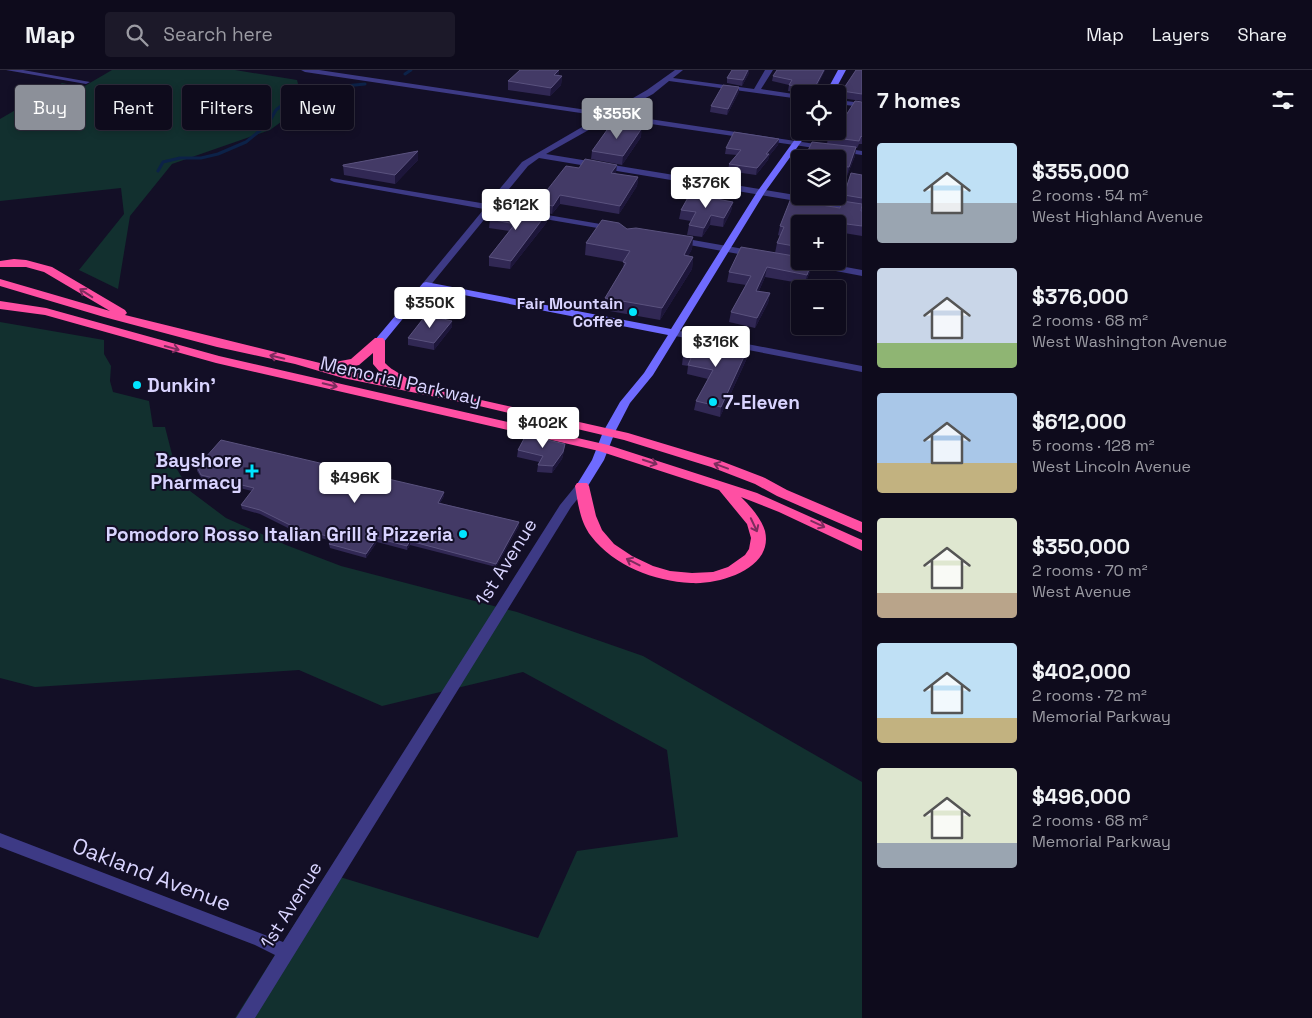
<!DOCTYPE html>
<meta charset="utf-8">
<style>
body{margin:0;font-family:"Space Grotesk",sans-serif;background:#1c1929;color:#f1f3f6;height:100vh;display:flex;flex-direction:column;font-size:19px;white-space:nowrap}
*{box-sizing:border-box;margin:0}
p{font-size:16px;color:#9b9ba3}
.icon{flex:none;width:28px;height:28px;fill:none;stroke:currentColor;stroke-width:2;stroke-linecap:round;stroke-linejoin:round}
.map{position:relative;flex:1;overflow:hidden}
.details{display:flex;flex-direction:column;background:#0e0b1c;width:450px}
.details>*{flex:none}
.top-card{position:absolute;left:15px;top:15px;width:475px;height:45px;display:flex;gap:10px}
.tools{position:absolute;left:791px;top:15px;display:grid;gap:10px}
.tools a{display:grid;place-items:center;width:55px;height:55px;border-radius:5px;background:#0e0b1c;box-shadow:0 2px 8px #0003,0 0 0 1px #2e2b3b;font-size:25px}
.price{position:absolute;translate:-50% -42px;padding:0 11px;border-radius:5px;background:#fff;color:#222;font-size:16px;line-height:32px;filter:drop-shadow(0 1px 2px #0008)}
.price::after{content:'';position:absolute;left:50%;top:30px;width:15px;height:11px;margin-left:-8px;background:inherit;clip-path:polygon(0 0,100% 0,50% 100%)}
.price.on{background:#8c9099;color:#fff}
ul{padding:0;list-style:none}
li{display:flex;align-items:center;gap:15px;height:125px;padding:0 15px}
li span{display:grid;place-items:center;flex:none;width:140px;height:100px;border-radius:5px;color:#555}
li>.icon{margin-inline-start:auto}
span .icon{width:60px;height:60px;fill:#fffc;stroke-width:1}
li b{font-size:21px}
h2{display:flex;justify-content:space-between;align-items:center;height:60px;padding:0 15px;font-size:21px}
.pill{padding:0 18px;border-radius:5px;background:#0e0b1c;box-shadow:0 2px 8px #0003,0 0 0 1px #2e2b3b;font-size:18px;line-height:45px}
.pill.on{background:#8c9099;color:#fff}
header{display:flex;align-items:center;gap:30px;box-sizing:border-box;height:70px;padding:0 25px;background:#0e0b1c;border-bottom:1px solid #2e2b3b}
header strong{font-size:24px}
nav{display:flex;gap:28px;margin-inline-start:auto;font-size:18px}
.search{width:350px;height:45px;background:#1c1929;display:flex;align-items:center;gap:12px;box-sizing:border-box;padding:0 18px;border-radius:5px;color:#9b9ba3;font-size:19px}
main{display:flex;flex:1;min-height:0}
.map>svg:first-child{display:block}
.green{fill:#12302f}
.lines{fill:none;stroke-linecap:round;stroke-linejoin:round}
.stream{stroke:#0c2248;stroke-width:3}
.street{fill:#3d3a85;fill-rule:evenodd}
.secondary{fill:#6f6bff;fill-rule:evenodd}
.highway{fill:#ff4fa3;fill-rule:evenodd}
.wall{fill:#312854}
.shaded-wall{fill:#1d163a}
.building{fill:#433a66;stroke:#5a527e}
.oneway{stroke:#7d2c5e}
.poi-dot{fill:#00e5ff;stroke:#130f26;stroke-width:2}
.labels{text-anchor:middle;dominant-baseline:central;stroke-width:4;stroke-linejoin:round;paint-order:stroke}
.far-poi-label{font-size:16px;font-weight:bold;fill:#d9d4ff;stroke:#130f26;text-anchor:end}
.street-label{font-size:19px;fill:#d9d4ff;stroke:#130f26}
.poi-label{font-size:19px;font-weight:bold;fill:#d9d4ff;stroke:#130f26;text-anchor:start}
.near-street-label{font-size:22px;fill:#d9d4ff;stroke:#130f26}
</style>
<header>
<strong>Map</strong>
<div class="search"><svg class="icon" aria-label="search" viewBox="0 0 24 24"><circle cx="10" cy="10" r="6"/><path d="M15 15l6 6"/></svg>Search here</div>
<nav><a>Map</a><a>Layers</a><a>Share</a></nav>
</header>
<main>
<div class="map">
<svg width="862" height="948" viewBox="0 0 862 948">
<rect width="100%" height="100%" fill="#130f26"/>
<path class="green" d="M112,0h123l62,10 1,4 23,9 -51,37 -98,34 -42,52 -12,73 -39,-19 45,-56 -3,-26 -121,13v-82l62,-36 21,4z
M0,252l104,18v14l7,12 -1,15 3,11 36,9 4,26h12l10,39 15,25 36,27 60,27 55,21 176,46 126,44 219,126v236h-627l92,-145 211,65 39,-87 101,-14 -11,-87 -144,-78 -141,34 -83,-36 -264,17 -35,-9z"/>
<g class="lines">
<path class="stream" d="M405,4l6,-4
M158,101l5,-9 17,-4h21l17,-4 28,-12 22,-18 8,-14 20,-16 19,-5 50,-5"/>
<path class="street" d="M6,0h17l67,12 -4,2z
M301,0h18l288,43 40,-23 28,-20h8l-10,8 81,11 11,-19h8l-12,19 39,6v4l-131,-18 -16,13 -37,20 246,37v4l-252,-37 -64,36 316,52v6l-323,-54 -11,8 -33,40 117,20 3,1v4l-123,-21 -63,77h-6v-4l61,-74 -150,-27 -4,-2 1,-2 156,26 35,-42 79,-46 -296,-44z
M838,30l24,3v4l-24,-3z
M676,167l79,14 5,3 -5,3 -82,-15 -1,-2z
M797,188l3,1v2h13l49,9v6l-68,-13v-4z
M674,260l188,36v6l-192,-37v-4z
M582,412l6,4 -17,21 -316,511h-19l39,-63 -20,-10 -255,-98v-14l283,109 277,-437 18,-22z"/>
<path class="secondary" d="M838,0h8l-13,24h-8z
M801,61h8l-44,61 -112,183 -23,28 -15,29 -11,28 -18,29h-8l-2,-3 16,-26 11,-28 17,-30 24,-29 24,-38 -240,-47 -45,55h-8l-1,-2 49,-58 3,-1 245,47 86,-137z"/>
<path class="highway" d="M14,189l12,1 26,7 73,43 2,3 -2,2 199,49 27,-5 24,-21h8l2,3v22c8,9 19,11 26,19l-1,2 218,49 93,28 44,17 22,12 75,32v11l-85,-37 -22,-12 -44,-17 -87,-27 -149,-35 -132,-27 -48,-14 -78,-17 -113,-30 -104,-31v-7l110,32 -66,-39 -18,-5h-26v-6zM373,283v11l11,13 6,3 -51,-11 20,-4z
M0,231l46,7 173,48 389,89 149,48 105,47v11l-83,-39 -38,-15c10,10 20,21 24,34 9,38 -46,54 -74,52 -37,-2 -77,-17 -100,-47 -11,-14 -13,-33 -16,-50l2,-3h10l2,3 7,30 6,14 12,14 18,12 21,10 17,5 22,2 21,-1 15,-5 17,-12 4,-6 2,-11 -4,-14 -28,-34 -120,-39 -383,-88 -171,-48 -45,-6z"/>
</g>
<path class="wall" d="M777,0h48l-12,24 -25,-3 1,-6 -17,-4 1,-5z
M862,0v31l-21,-3 1,-7z
M749,3l-7,13 -15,-3v-5z
M559,6h3l-1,9 -11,11 -42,-6v-9z
M739,17v5l-12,23 -17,-3 1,-6z
M862,32v42h-3l-2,4h-1l-1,8 -8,20 -9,-2v-15l-11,-15 1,-7 15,-17z
M641,67l-19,28 -31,-6 1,-8z
M779,69l-1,6 -9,11 -1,4 -12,15 -28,-4 1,-7 8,-9 -12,-1 1,-6z
M418,81v9l-23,24 -51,-9 -1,-10z
M800,96v28l-6,-1 1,-2 -4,-1 1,-8z
M616,103v1l22,3 -1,9 -18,28 -59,-10 -8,10 -16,-3 1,-8z
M862,105v33l-1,3h1v25l-24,-4v-8h-38v37h13l-2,8 -6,15 -40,-7 -6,14 11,2 -2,10 -13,25 -26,-6 2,-10 15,-27 -19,-3 2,-10 46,-19 2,-10 3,-7 -2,-1 2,-9 28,-30 -1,5 2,2 31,5 3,-7 1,-6z
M733,132l-2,9 -8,16 -13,-2 -8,12 -15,-2 2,-10 2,-4 -12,-2 2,-9z
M490,149l57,3 -37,47 -21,-3v-9l20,-26 -20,-3z
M627,159l66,8 -1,12 -4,7 5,1 -1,12 -32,51 -56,-10 1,-12 18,-30 1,-6 -39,-7 1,-12z
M452,257l-18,23 -26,-5v-7z
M683,286l64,2 -27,59 -26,-7 2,-9 12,-22 -21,-5 1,-8 -6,-1z
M565,374l-1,7 -2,8 -10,14 -15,-1 1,-7 1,-3 -22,-5 1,-7z
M197,397l247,25v4l-4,7 79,19v4l-23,41 -86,-22 -3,5 -30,-8 -11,16 -36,-10 -1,-4 3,-3 -38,-10 -34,-17 -18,-5 -1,-4 11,-14 -50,-12 -5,-8z"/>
<path class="shaded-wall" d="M559,0v8l-5,-3z
M748,0h1v3l-7,13 1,-6z
M824,0h1l-12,24 1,-5z
M562,6l-1,9 -11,11 1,-8z
M739,17v5l-12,23 1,-6z
M642,58l-1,9 -19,28 1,-9z
M779,69l-1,6 -9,11 -1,4 -12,15 1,-7 9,-14z
M856,77l-1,9 -8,20 2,-9z
M418,81v9l-23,24v-9z
M617,95l-1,8 -6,8 1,-8z
M638,107l-1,9 -18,28 1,-8z
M560,125v9l-8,10 1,-8z
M733,132l-2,9 -8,16 1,-9z
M547,143v9l-37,47 1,-8z
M711,145l-1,10 -8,12 2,-9z
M693,167l-1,12 -10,18 2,-12z
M693,187l-1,12 -32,51 2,-12z
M813,191l-2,8 -6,15 2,-9z
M767,197l-2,10 -10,23 1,-9z
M770,223l-2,10 -13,25 2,-10z
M452,251v6l-18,23v-7z
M748,278l-1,10 -27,59 1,-10z
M565,374l-1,7 -2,8 -10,14 1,-7z
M444,422v4l-6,10v-3z
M519,452v4l-23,41v-3z
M377,468v4l-11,16v-4z
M410,471v4l-3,5v-4z"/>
<path class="building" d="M520,0h39l-5,5 8,1 -11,12 -43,-7z
M732,0h16l-5,10 -16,-2z
M777,0h47l-10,19 -25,-4 3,-5 -19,-4z
M856,0h6v24l-20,-3z
M723,15l16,2 -11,22 -17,-3z
M855,31l7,1v35l-1,-1 -2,5 -31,-4 3,-6h7v-9l1,-2h4z
M612,53l30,5 -19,28 -31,-5z
M734,62l45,7 -13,15h3l-12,14 -28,-4 12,-14 -15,-2z
M812,72l44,5 -7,20 -11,-1v-7h-34z
M418,81l-23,24 -52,-9v-1z
M585,89l32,6 -6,8 27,4 -18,29 -60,-11 -7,11 -16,-3 29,-37 13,2z
M800,96v19l-4,-1 1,-2h-5z
M851,103l11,2v23l-18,-3z
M793,123l7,1v2h8l-3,5h5l-1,2 31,5 2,-7 20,3 -1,7h1v15l-23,-3 -1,4v-3h-38v23l-23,-4 7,-16 -4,-1z
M690,124l43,8 -9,16 -13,-3 -7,13 -15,-3 7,-13 -15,-2z
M500,137l47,6 -36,48 -22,-4 26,-33 -25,-5z
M602,150l17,3 8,6 9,-1 57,9 -9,18 9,2 -31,51 -57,-10 21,-35 -3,-1 7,-11 -44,-8z
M741,177l59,10v4h12l-5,14 -40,-8 -11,24 14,2 -13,25 -26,-6 20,-36 -22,-4z
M426,245l26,6 -18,22 -26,-5z
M700,269l48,9 -27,59 -25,-6 17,-31 -25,-5 3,-7 -8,-2 6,-13 8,2z
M526,365l39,9 -2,8 -10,14 -15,-1 5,-9 -25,-6z
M221,370l223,52 -6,11 81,19 -23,42 -86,-23 -3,5 -30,-8 -11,16 -37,-10 5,-6 -40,-11 -34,-17 -19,-5 13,-17 -53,-13 -4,-8z"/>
<defs><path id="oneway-shaft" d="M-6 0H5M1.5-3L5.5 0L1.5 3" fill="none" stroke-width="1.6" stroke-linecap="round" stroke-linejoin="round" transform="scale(1.25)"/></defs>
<g class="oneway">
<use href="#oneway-shaft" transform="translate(86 223) rotate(-147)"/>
<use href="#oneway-shaft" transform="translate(172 278) rotate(15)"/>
<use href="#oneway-shaft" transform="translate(277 287) rotate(-167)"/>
<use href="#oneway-shaft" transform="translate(330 315) rotate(13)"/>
<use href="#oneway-shaft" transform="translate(650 392) rotate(18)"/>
<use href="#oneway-shaft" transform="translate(721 396) rotate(-160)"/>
<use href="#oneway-shaft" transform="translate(818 454) rotate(25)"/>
<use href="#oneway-shaft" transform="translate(754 455) rotate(65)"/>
<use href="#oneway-shaft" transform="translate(633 492) rotate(-153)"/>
</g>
<g class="poi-dot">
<circle cx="633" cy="242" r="5"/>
<circle cx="137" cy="315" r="5"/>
<circle cx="713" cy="332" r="5"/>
<path d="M249.5 393.5h5v5h5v5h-5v5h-5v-5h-5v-5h5z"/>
<circle cx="463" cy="464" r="5"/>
</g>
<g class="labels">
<g class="far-poi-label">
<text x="623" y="233">Fair Mountain<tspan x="623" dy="18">Coffee</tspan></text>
</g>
<g class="street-label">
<text transform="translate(401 311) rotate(13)">Memorial Parkway</text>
<text transform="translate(506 492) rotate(-58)">1st Avenue</text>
<text transform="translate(291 835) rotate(-58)">1st Avenue</text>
</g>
<g class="poi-label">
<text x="147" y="315">Dunkin'</text>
<text x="723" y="332">7-Eleven</text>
<text x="242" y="390" text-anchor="end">Bayshore<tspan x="242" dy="22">Pharmacy</tspan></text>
<text x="453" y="464" text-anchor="end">Pomodoro Rosso Italian Grill &amp; Pizzeria</text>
</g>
<g class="near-street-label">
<text transform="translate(152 804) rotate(21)">Oakland Avenue</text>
</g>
</g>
</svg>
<div class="tools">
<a><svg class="icon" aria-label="locate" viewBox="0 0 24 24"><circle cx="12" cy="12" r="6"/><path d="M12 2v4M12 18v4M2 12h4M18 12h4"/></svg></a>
<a><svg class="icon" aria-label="layers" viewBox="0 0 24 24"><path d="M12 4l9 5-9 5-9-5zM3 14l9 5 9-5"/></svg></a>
<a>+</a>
<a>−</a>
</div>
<b class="price on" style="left:617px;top:70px">$355K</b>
<b class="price" style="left:706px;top:139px">$376K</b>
<b class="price" style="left:516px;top:161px">$612K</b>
<b class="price" style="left:430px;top:259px">$350K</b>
<b class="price" style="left:716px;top:298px">$316K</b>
<b class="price" style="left:543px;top:379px">$402K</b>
<b class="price" style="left:355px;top:434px">$496K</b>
<div class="top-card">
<a class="pill on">Buy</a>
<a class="pill">Rent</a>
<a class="pill">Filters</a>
<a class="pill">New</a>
</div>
</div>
<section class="details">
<h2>7 homes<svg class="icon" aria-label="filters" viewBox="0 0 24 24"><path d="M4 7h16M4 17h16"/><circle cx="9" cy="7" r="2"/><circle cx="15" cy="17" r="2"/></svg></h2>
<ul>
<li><span style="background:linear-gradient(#bfe0f5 60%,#9aa5b1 0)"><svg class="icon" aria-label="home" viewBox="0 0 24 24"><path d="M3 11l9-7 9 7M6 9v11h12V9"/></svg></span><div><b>$355,000</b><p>2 rooms · 54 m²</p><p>West Highland Avenue</p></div></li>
<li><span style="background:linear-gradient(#c9d6e8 75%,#8fb573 0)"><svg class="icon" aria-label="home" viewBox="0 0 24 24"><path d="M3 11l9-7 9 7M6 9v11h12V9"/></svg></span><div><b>$376,000</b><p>2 rooms · 68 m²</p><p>West Washington Avenue</p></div></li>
<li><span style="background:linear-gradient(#a9c7e8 70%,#c2b280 0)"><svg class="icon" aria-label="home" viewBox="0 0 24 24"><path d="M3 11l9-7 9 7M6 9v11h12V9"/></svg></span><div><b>$612,000</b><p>5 rooms · 128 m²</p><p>West Lincoln Avenue</p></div></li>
<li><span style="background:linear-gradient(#dfe7d0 75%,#b9a48a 0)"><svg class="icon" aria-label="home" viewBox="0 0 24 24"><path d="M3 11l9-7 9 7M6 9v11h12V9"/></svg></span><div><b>$350,000</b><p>2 rooms · 70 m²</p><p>West Avenue</p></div></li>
<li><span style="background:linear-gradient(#bfe0f5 75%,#c2b280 0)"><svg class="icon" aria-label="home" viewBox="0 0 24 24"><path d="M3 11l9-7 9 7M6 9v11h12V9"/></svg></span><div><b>$402,000</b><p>2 rooms · 72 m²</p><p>Memorial Parkway</p></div></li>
<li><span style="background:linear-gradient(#dfe7d0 75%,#9aa5b1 0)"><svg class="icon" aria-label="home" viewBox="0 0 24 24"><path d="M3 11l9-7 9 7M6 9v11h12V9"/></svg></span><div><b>$496,000</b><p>2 rooms · 68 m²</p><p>Memorial Parkway</p></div></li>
</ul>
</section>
</main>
